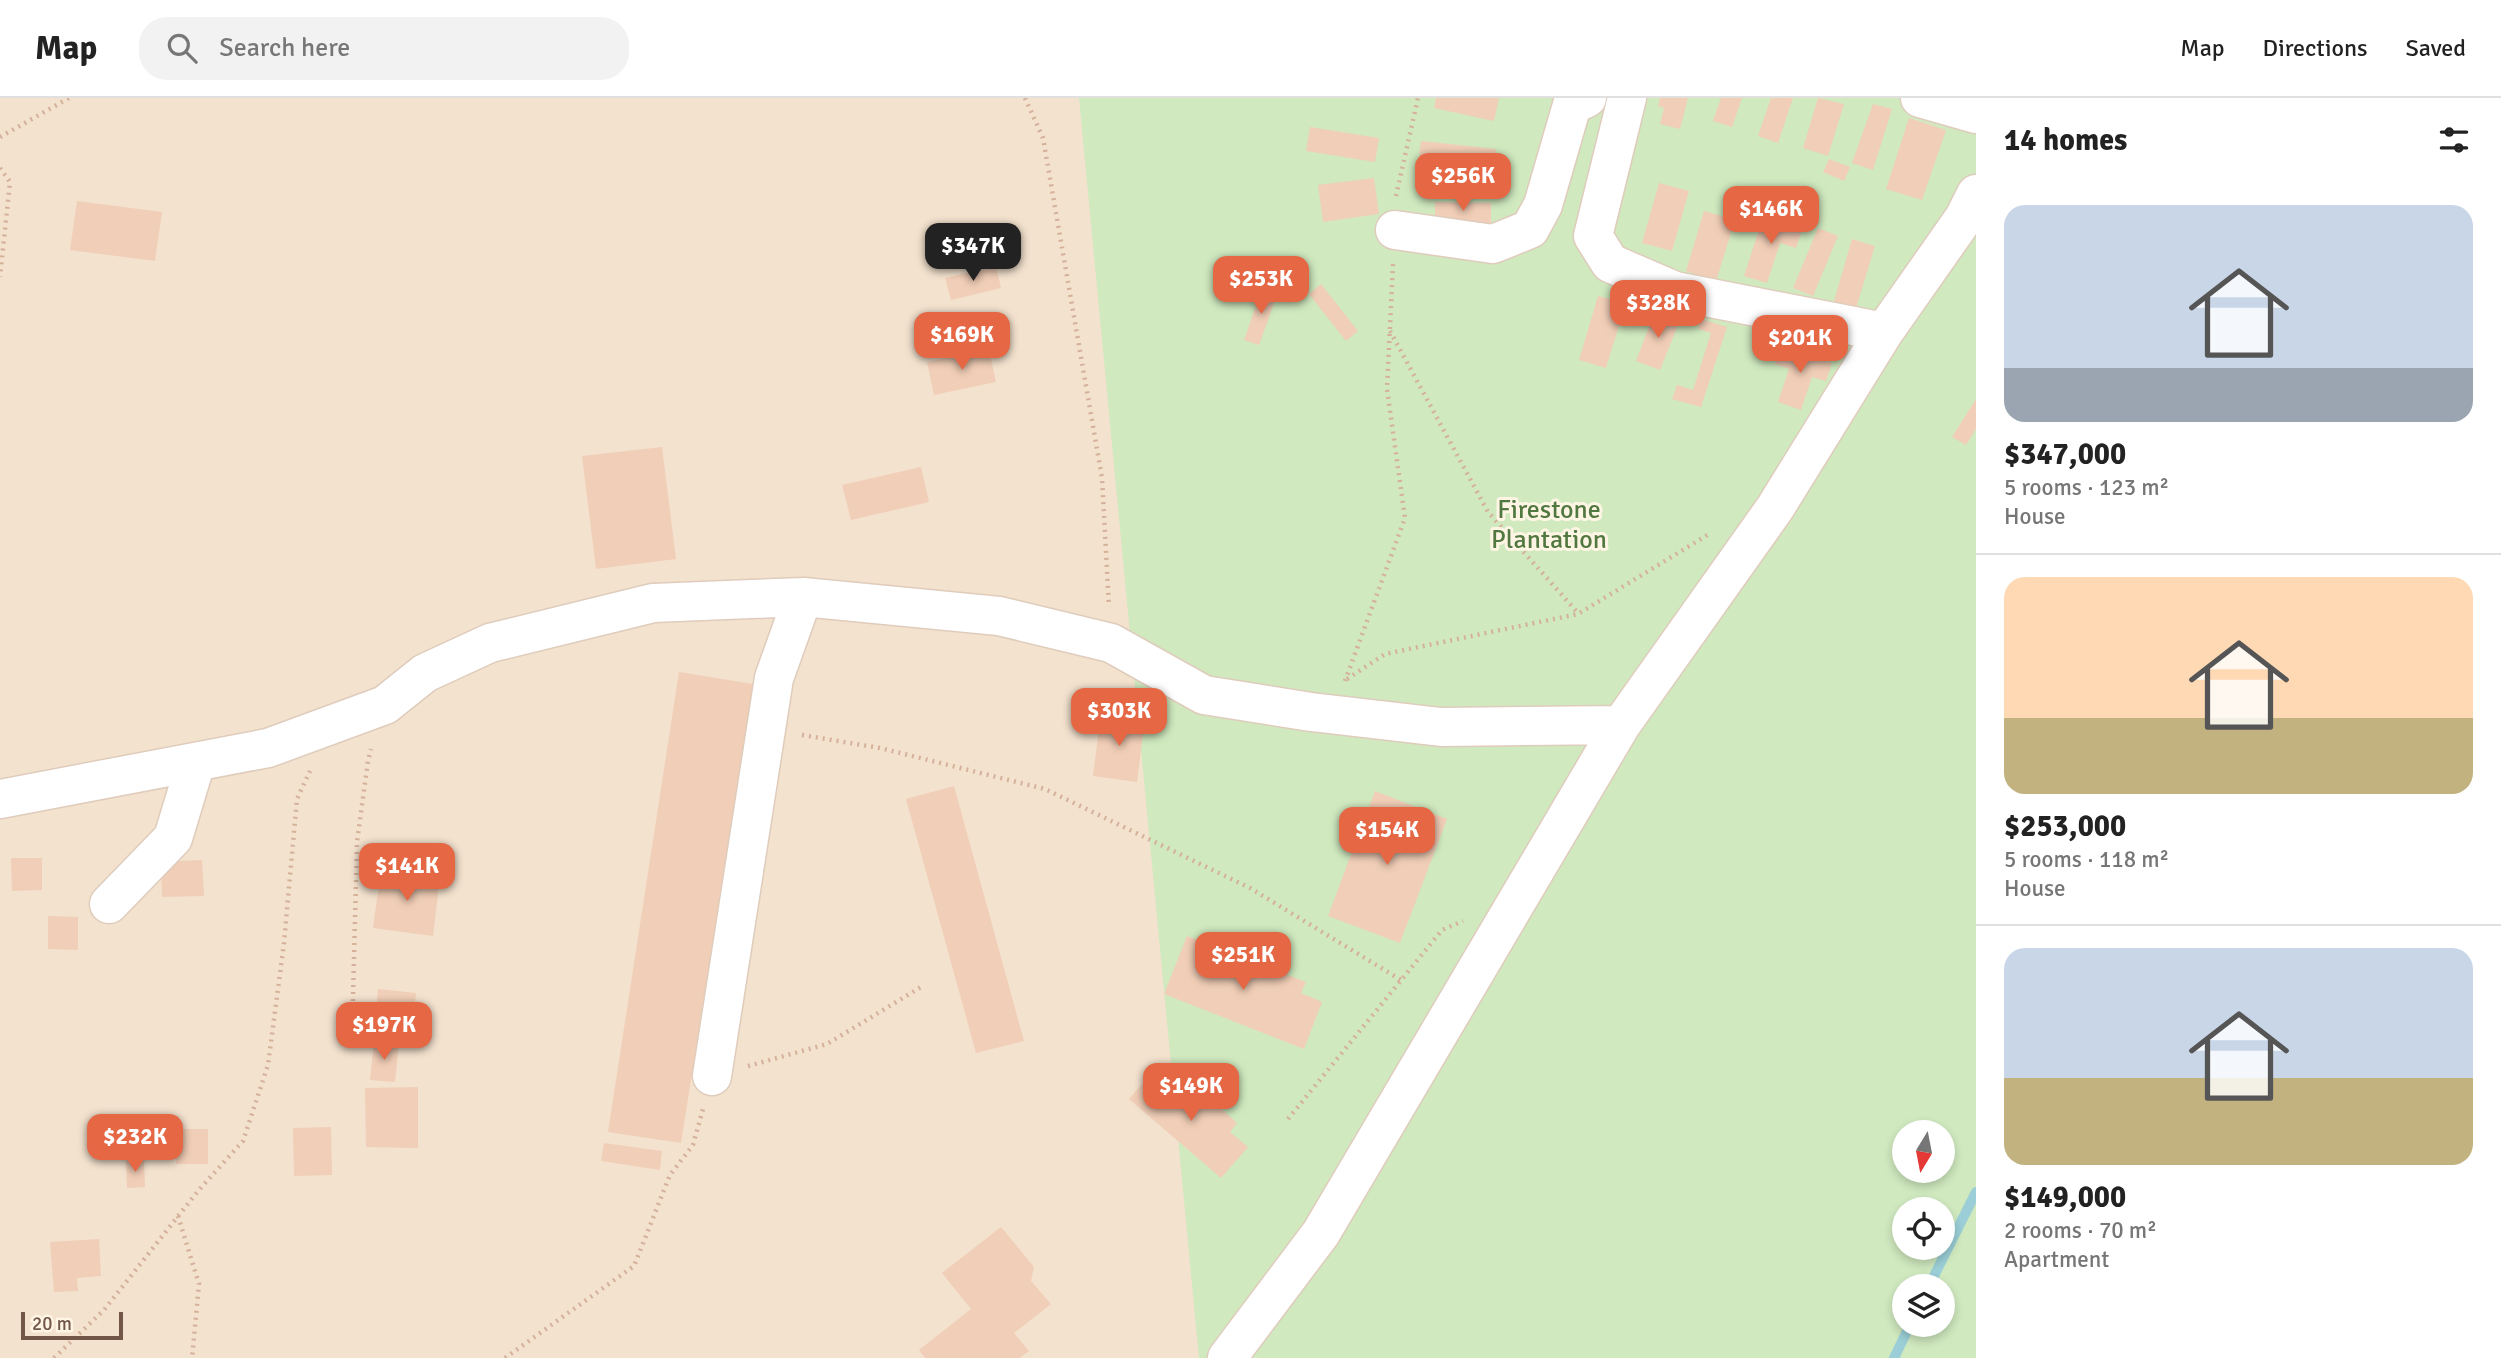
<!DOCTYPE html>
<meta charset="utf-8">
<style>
body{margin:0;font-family:Signika,sans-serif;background:#f2f2f2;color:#222;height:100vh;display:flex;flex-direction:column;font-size:26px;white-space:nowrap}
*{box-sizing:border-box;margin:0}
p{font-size:23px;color:#767676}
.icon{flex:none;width:38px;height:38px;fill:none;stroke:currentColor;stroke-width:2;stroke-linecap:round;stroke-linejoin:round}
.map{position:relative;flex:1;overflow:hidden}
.side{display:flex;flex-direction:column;background:#fff;width:525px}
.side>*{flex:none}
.needle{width:46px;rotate:190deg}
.tools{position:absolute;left:1892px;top:1022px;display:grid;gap:14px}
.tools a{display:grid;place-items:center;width:63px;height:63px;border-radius:50%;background:#fff;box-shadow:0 4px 10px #0003;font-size:35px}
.scale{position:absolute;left:21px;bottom:18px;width:102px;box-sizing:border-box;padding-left:7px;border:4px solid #725648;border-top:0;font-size:19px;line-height:24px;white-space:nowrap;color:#725648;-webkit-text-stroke:5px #fff5e5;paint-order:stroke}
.price{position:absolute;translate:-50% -60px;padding:0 16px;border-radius:14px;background:#e66744;color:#fff;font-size:23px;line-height:46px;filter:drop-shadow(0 2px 4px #0008)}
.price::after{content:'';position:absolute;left:50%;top:42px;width:21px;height:16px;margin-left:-10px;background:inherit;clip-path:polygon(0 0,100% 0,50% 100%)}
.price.active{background:#222;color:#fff}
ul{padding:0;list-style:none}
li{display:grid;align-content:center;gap:14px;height:371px;padding:0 28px}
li+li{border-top:2px solid #e0e0e0}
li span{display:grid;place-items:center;height:217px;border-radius:21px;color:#555}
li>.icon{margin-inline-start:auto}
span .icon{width:126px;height:126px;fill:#fffc;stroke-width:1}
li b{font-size:30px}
h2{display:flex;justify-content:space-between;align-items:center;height:84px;padding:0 28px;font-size:30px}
header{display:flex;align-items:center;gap:42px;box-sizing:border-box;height:98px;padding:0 35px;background:#fff;border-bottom:2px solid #e0e0e0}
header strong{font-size:33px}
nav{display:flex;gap:38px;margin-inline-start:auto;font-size:24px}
.search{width:490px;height:63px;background:#f2f2f2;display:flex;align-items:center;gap:18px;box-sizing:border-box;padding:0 24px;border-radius:28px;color:#767676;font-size:26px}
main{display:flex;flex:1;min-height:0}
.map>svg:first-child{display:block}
.residential{fill:#f3e2ce}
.green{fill:#d0e9bf;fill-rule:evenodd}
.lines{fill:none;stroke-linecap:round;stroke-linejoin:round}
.stream{stroke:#9bced6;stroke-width:10}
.building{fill:#f1ceb7}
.minor-casing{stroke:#dfccbc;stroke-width:41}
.path{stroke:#d5b19b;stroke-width:4.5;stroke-dasharray:2 5;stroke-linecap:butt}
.minor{stroke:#fff;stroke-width:38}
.labels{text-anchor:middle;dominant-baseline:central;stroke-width:6;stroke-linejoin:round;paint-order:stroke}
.park-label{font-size:26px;fill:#517840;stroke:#fff5e5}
</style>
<header>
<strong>Map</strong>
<div class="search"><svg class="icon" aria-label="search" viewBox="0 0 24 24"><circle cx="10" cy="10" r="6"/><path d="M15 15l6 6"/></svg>Search here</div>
<nav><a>Map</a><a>Directions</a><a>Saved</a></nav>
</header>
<main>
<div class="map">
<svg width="1976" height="1260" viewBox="0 0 1976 1260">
<rect width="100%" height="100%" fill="#fcf0df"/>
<path class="residential" d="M0,0h1976l-603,1260h-1373z"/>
<path class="green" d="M1079,0h897v1260h-777zM1904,1034h38v39h-38zM1904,1111h38v39h-38zM1904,1188h38v39h-38z"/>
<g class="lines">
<path class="stream" d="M1929,1188l47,-94
M1894,1260l16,-33"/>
</g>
<path class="building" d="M1436,0h63l-5,23 -60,-13z
M1660,0h28l-8,31 -20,-5 4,-16 -6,-2z
M1721,0h21l-10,29 -19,-6z
M1771,0h22l-15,45 -20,-7z
M1818,0l26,6 -16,52 -25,-8z
M1873,6l19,5 -19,61 -21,-7z
M1909,20l37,12 -24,70 -36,-11z
M1310,29l69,11 -4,24 -69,-11z
M1421,43l75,8 -3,24 -75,-8z
M1829,61l21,8 -6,14 -21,-9z
M1374,80l5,36 -56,8 -5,-37z
M1659,85l30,8 -17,60 -30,-8z
M77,103l85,11 -7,49 -85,-11z
M1435,104l56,1v21l-56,-1z
M1704,113l31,9 -19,61 -30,-10z
M1764,116l39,13 -7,21 -16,-5 -13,40 -23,-7z
M1818,130l20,8 -25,60 -20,-8z
M1852,141l23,7 -19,62 -22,-7z
M996,168l5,22 -50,12 -6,-22z
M1321,186l37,47 -12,10 -37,-47z
M1263,188l15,6 -19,53 -15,-5z
M1598,198l28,7 -20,65 -27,-8z
M1655,213l25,9 -20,50 -24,-9z
M1701,221l26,8 -26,80 -29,-8 5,-14 16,5 18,-57 -13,-4z
M1781,248l51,17 -6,18 -14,-4 -11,33 -23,-8 11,-33 -14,-5z
M989,251l7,33 -62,13 -7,-33z
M1976,301v30l-10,16 -14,-8z
M662,349l14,112 -80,10 -14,-113z
M921,369l8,35 -78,18 -9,-35z
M679,574l74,12 -72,459 -73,-11z
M1101,615l44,6 -8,63 -44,-6z
M954,688l70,255 -48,12 -70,-254z
M1375,693l72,28 -47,124 -72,-27z
M11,760h31v32l-30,1z
M202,762l2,36 -42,1 -1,-35z
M381,771l59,8 -7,59 -60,-8z
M48,818l30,1v33l-30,-1z
M1187,838l119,46 -5,11 21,9 -18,47 -140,-55z
M378,891l38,4 -3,30 -21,-2 -1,13 -17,-2z
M374,943l25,3 -4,38 -25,-2z
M1155,971l43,38 9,-11 30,27 -7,9 18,15 -27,31 -92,-79z
M418,989v61l-52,-1 -1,-59z
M331,1029l1,48 -38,1 -1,-48z
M176,1031h32v35h-32z
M604,1045l58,8 -2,19 -59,-9z
M126,1063h18l1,26 -18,1z
M1001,1129l33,40 -3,14 20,23 -37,29 15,18 -9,7h-95l-6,-8 52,-41 -29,-36z
M99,1141l2,37 -24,2 1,13 -24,1 -4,-50z"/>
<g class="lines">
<g class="minor-casing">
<path id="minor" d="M1627,0l-34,138 17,27 65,28 209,41
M1920,0l56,16
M1395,132l98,14 37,-15 13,-24 29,-100 15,-7
M0,701l268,-51 117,-43 40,-32 65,-30 163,-40 150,-6 196,19 112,27 93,52 107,17 130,15 180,-2
M109,806l64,-66 23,-76
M712,978l62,-398 29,-81
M1227,1260l94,-125 300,-508 154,-217 109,-176 80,-114 12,-24"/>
</g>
<path class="path" d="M1025,0l18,40 59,340 7,129
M0,39l69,-39
M0,70l10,14 -10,95
M1396,98l22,-98
M1390,233l98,181 90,101
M1347,581l38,-25 193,-40 131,-80
M1345,583l60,-163 -18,-129 6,-125
M802,637l78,13 165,41 205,99 151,92
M352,938l5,-194 11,-81 3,-12
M748,968l79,-22 94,-57
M1288,1021l154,-189 21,-9
M178,1118l21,68 -7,74
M54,1260l50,-48 94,-119 45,-50 25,-76 16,-122 13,-144 13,-28
M505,1260l129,-92 36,-91 23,-30 10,-36"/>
<use href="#minor" class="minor"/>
</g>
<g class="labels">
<g class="park-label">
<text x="1549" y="412">Firestone<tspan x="1549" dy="30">Plantation</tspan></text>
</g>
</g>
</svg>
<div class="tools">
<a><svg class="needle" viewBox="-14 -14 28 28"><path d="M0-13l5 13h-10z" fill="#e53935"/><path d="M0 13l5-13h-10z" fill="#767676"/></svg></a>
<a><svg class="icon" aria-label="locate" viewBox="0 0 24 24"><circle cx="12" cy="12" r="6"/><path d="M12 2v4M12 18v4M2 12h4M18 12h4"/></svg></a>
<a><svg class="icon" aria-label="layers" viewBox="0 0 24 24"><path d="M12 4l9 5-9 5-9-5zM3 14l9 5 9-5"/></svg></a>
</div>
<div class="scale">20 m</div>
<b class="price" style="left:1463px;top:115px">$256K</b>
<b class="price" style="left:1771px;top:148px">$146K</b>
<b class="price active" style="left:973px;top:185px">$347K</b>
<b class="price" style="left:1261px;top:218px">$253K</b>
<b class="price" style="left:1658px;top:242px">$328K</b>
<b class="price" style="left:962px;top:274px">$169K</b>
<b class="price" style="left:1800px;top:277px">$201K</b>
<b class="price" style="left:1119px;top:650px">$303K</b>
<b class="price" style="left:1387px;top:769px">$154K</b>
<b class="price" style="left:407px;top:805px">$141K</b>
<b class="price" style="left:1243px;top:894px">$251K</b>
<b class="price" style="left:384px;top:964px">$197K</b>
<b class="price" style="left:1191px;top:1025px">$149K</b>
<b class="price" style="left:135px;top:1076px">$232K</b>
</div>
<section class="side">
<h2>14 homes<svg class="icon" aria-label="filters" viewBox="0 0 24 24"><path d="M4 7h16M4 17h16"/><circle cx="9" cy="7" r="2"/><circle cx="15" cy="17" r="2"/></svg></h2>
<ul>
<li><span style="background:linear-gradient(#c9d6e8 75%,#9aa5b1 0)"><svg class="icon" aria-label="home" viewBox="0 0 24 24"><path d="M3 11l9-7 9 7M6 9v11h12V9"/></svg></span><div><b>$347,000</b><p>5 rooms · 123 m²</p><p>House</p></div></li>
<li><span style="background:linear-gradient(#ffd9b3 65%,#c2b280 0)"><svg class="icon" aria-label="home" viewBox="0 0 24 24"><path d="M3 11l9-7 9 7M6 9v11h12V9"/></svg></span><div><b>$253,000</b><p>5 rooms · 118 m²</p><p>House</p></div></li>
<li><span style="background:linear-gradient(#c9d6e8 60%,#c2b280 0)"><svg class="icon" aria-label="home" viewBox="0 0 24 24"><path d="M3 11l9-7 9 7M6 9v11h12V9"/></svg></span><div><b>$149,000</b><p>2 rooms · 70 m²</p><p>Apartment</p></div></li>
</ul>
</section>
</main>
